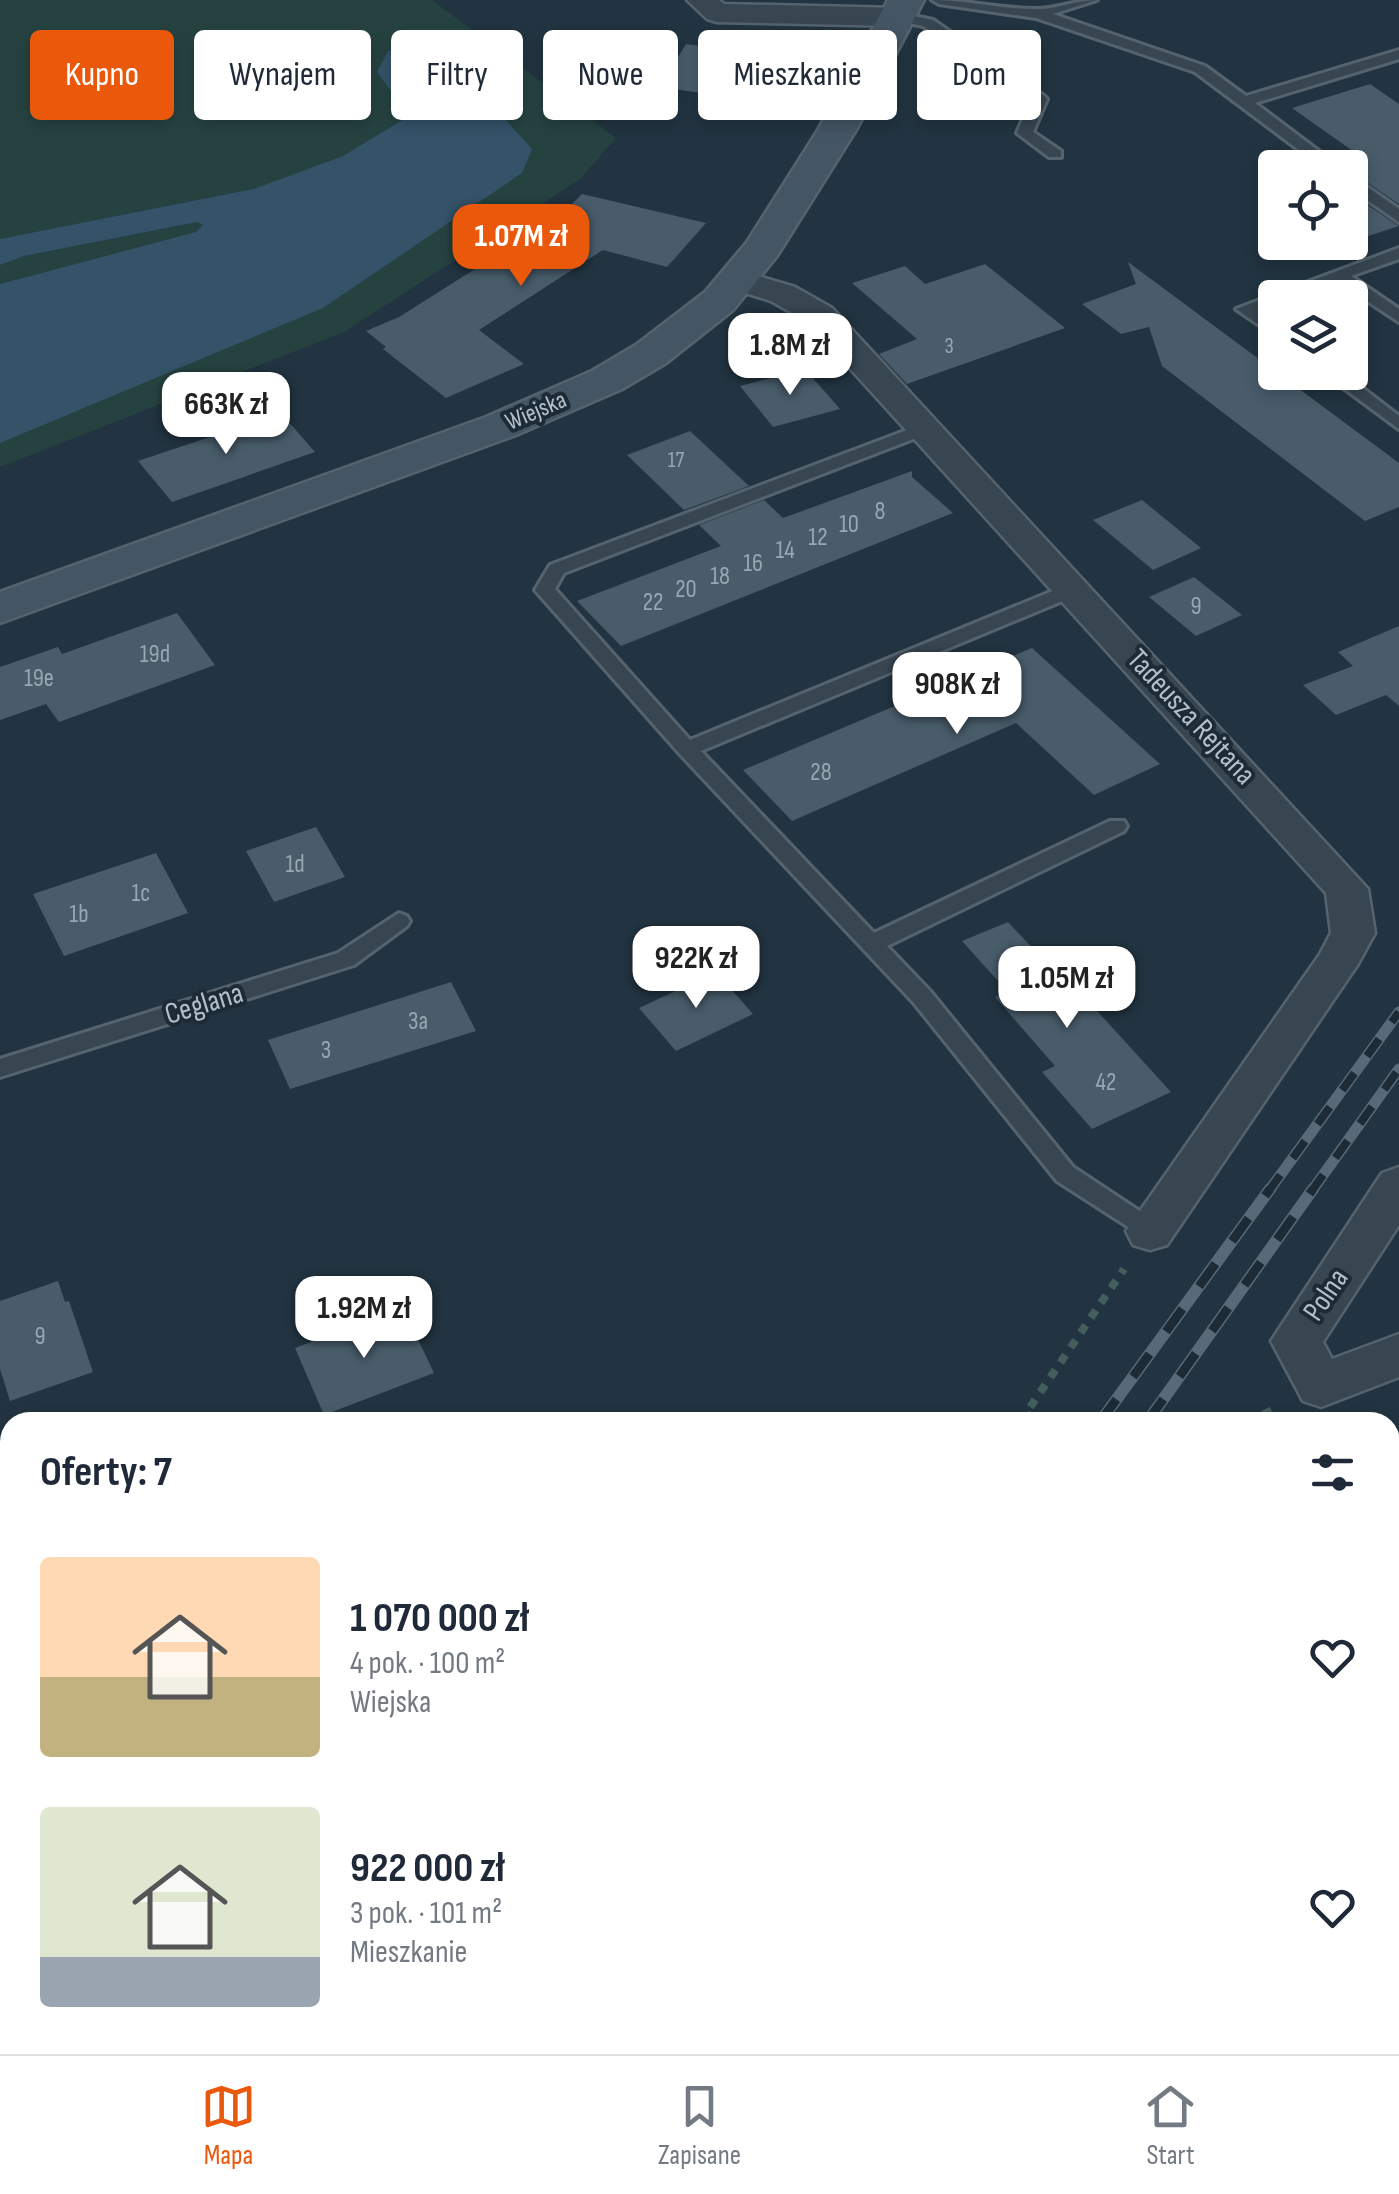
<!DOCTYPE html>
<html lang="pl">
<meta charset="utf-8">
<style>
body{margin:0;font-family:"Sofia Sans Condensed",sans-serif;background:#f6f6f7;color:#1f2937;height:100vh;display:flex;flex-direction:column;font-size:38px;white-space:nowrap}
*{box-sizing:border-box;margin:0}
p{font-size:32px;color:#747a83}
.icon{flex:none;width:55px;height:55px;fill:none;stroke:currentColor;stroke-width:2;stroke-linecap:round;stroke-linejoin:round}
.map{position:relative;flex:1;overflow:hidden}
.panel{position:absolute;left:0px;top:1412px;width:1400px;height:642px;display:flex;flex-direction:column;background:#fff;border-radius:30px 30px 0 0;box-shadow:0 5px 15px #0003}
.panel>*{flex:none}
.top-card{position:absolute;left:30px;top:30px;width:1340px;height:90px;display:flex;gap:20px}
.fabs{position:absolute;left:1258px;top:150px;display:grid;gap:20px}
.fabs a{display:grid;place-items:center;width:110px;height:110px;border-radius:10px;background:#fff;box-shadow:0 5px 15px #0003;font-size:50px}
.price{position:absolute;translate:-50% -85px;padding:0 22px;border-radius:20px;background:#fff;color:#222;font-size:32px;line-height:65px;filter:drop-shadow(0 2px 5px #0008)}
.price::after{content:'';position:absolute;left:50%;top:60px;width:30px;height:22px;margin-left:-15px;background:inherit;clip-path:polygon(0 0,100% 0,50% 100%)}
.price.on{background:#ea580c;color:#fff}
ul{padding:0;list-style:none}
li{display:flex;align-items:center;gap:30px;height:250px;padding:0 40px}
li span{display:grid;place-items:center;flex:none;width:280px;height:200px;border-radius:10px;color:#555}
li>.icon{margin-inline-start:auto}
span .icon{width:120px;height:120px;fill:#fffc;stroke-width:1}
li b{font-size:42px}
h2{display:flex;justify-content:space-between;align-items:center;height:120px;padding:0 40px;font-size:42px}
.tag{padding:0 35px;border-radius:10px;background:#fff;box-shadow:0 5px 15px #0003;font-size:35px;line-height:90px}
.tag.on{background:#ea580c;color:#fff}
.dock{display:flex;justify-content:space-around;align-items:center;height:140px;border-top:2px solid #e0e1e3;background:#fff;font-size:28px;color:#747a83}
.dock a{display:grid;justify-items:center;gap:5px}
.dock .on{color:#ea580c}
.map>svg:first-child{display:block}
.green{fill:#254241}
.water{fill:#345369}
.building{fill:#485c6a}
.lines{fill:none;stroke-linecap:round;stroke-linejoin:round}
.lane-casing{stroke:#55636e;stroke-width:6}
.street-casing{stroke:#55636e;stroke-width:5}
.secondary-casing{stroke:#55636e;stroke-width:5}
.path{stroke:#435e5d;stroke-width:8;stroke-dasharray:9 9;stroke-linecap:butt}
.lane{fill:#374651;fill-rule:evenodd}
.street{fill:#374651;fill-rule:evenodd}
.secondary{fill:#445564;fill-rule:evenodd}
.rail-far1-casing{stroke:#586a78;stroke-width:11}
.rail-casing{stroke:#586a78;stroke-width:12}
.rail-far1{stroke:#1c2b36;stroke-width:8;stroke-dasharray:21;stroke-linecap:butt}
.rail{stroke:#1c2b36;stroke-width:9;stroke-dasharray:28;stroke-linecap:butt}
.labels{text-anchor:middle;dominant-baseline:central;stroke-width:8;stroke-linejoin:round;paint-order:stroke}
.far-number-label{font-size:22px;fill:#98a7b3}
.far-street-label{font-size:25px;fill:#b3c0cb;stroke:#1c2b36}
.number-label{font-size:25px;fill:#98a7b3}
.street-label{font-size:30px;fill:#b3c0cb;stroke:#1c2b36}
</style>
<div class="map">
<svg width="1399" height="2054" viewBox="0 0 1399 2054">
<rect width="100%" height="100%" fill="#223441"/>
<path class="green" d="M0,0h432l184,138 -36,41 -236,153 -344,135v-24l522,-269 -145,-102 32,44 -66,40 -90,33 -253,50z
M197,222l7,3 -7,7 -197,52v-19l24,-9z"/>
<path class="water" d="M442,49l90,100 -10,24 -199,135 -323,135v-159l196,-52 7,-7 -6,-3 -173,34 -24,9v-26l253,-50 90,-33 66,-40 -32,-44 11,-21z"/>
<path class="building" d="M686,44l101,15 -25,43 -102,-15z
M1370,84l29,20v100l-49,-33v-22l-58,-41z
M1350,193l47,32 2,1 -49,16z
M582,194l124,29 -39,44 -64,-17 -124,80 45,34 -78,34 -63,-49 3,-2 -20,-16 33,-14 163,-103z
M1128,262l271,201v44l-34,14 -203,-155 -13,-39 -28,7 -39,-30 54,-20z
M985,264l80,64 -158,56 -28,-30 38,-15 -65,-56 53,-17 20,18z
M805,369l35,40 -67,18 -33,-41z
M281,413l34,39 -143,50 -34,-41z
M690,431l59,55 -65,24 -57,-55z
M912,471v6l41,36 -332,133 -44,-45 144,-55 -22,-21 65,-25 19,18z
M1142,500l59,48 -48,22 -60,-50z
M1194,577l48,38 -46,21 -47,-39z
M177,613l38,52 -156,57 -13,-18 -46,16v-53l58,-20 4,7z
M1399,626v80l-13,-11 -50,20 -33,-30 50,-19 -15,-14z
M1032,648l128,116 -66,31 -78,-72 -224,98 -49,-51z
M316,827l29,50 -71,25 -28,-51z
M156,853l32,60 -124,43 -31,-62z
M1008,922l46,49 5,-2 112,123 -79,37 -50,-57 13,-6 -60,-69 12,-6 -45,-50z
M716,972l37,42 -77,37 -37,-43z
M451,982l25,49 -186,58 -22,-49z
M58,1281l7,21 4,-1 24,71 -83,29 -10,-32v-68z
M403,1308l31,65 -110,42 -29,-67z"/>
<g class="lines">
<g class="lane-casing">
<path id="lane" d="M932,0c35,0 68,9 103,9 20,1 40,-9 62,-9l-44,14 152,52 41,30 153,-46v9l-144,44 86,65h-18l-128,-96 -159,-54 -97,-14z
M899,13l34,7 111,76 3,3 -14,33 28,19v6h-12l-32,-24 14,-33 -108,-74 -29,-6 -2,-3z
M1350,175l49,34v13l-49,-34z
M1399,248v11l-48,17 48,33v13l-62,-41 -45,17h-17v5l-18,7 18,13v13l-39,-27z
M1322,372h20l57,44v13z
M923,424l6,1v8l-365,140 -9,16 135,151 375,-154h14v8l-378,157 173,182 236,-112h14l3,5 -3,5 -237,115 43,45 143,176 86,57 3,7 -3,7 -9,3 -93,-60 -143,-178 -234,-249 -145,-164 15,-25z
M399,913l8,3 3,5 -3,5 -53,39 -354,112v-18l338,-106z
M10,1524v24l-10,3v-24z"/>
</g>
<g class="street-casing">
<path id="street" d="M687,0h32l5,4 175,4 10,3 4,6 -4,6 -10,3 -182,-4 -10,-3z
M738,270l57,17 37,21 536,581 7,44 -17,31 -191,281 -17,5 -17,-5 -7,-14 194,-277 11,-21 -5,-40 -518,-571 -37,-21 -45,-14 -5,-7 5,-7z
M1399,1167v58l-76,117 9,17 67,-25v43l-78,30 -18,-6 -32,-60 111,-168z
M0,1741l10,4v80l-10,-4z
M22,2045h76l-4,9h-76z"/>
</g>
<g class="secondary-casing">
<path id="secondary" d="M888,0h36l-68,130 -79,126 -44,54 -67,53 -44,26 -106,46 -516,188v-31l486,-175 106,-46 44,-26 69,-53 42,-50 71,-112z"/>
</g>
<path class="path" d="M1027,1414l14,8
M1020,1422l104,-153
M1247,1422l32,-15"/>
<use href="#lane" class="lane"/>
<use href="#street" class="street"/>
<use href="#secondary" class="secondary"/>
<g class="rail-far1-casing">
<path id="rail-far1" d="M1268,1192l131,-180
M1311,1192l88,-123"/>
</g>
<g class="rail-casing">
<path id="rail" d="M1100,1422l170,-233
M1147,1422l166,-233
M641,2054l7,-9
M696,2054l7,-9"/>
</g>
<use href="#rail-far1" class="rail-far1"/>
<use href="#rail" class="rail"/>
</g>
<g class="labels">
<g class="far-number-label">
<text x="949" y="346">3</text>
<text x="676" y="460">17</text>
</g>
<g class="far-street-label">
<text transform="translate(536 411) rotate(-23)">Wiejska</text>
</g>
<g class="number-label">
<text x="880" y="511">8</text>
<text x="849" y="524">10</text>
<text x="818" y="537">12</text>
<text x="785" y="550">14</text>
<text x="753" y="563">16</text>
<text x="720" y="576">18</text>
<text x="686" y="589">20</text>
<text x="653" y="602">22</text>
<text x="1196" y="606">9</text>
<text x="155" y="654">19d</text>
<text x="39" y="678">19e</text>
<text x="821" y="772">28</text>
<text x="295" y="864">1d</text>
<text x="141" y="893">1c</text>
<text x="79" y="914">1b</text>
<text x="418" y="1021">3a</text>
<text x="326" y="1050">3</text>
<text x="1106" y="1082">42</text>
<text x="40" y="1336">9</text>
</g>
<g class="street-label">
<text transform="translate(1191 717) rotate(47)">Tadeusza Rejtana</text>
<text transform="translate(204 1004) rotate(-17)">Ceglana</text>
<text transform="translate(1326 1295) rotate(-56)">Polna</text>
</g>
</g>
</svg>
<div class="fabs">
<a><svg class="icon" aria-label="locate" viewBox="0 0 24 24"><circle cx="12" cy="12" r="6"/><path d="M12 2v4M12 18v4M2 12h4M18 12h4"/></svg></a>
<a><svg class="icon" aria-label="layers" viewBox="0 0 24 24"><path d="M12 4l9 5-9 5-9-5zM3 14l9 5 9-5"/></svg></a>
</div>
<b class="price on" style="left:521px;top:289px">1.07M zł</b>
<b class="price" style="left:790px;top:398px">1.8M zł</b>
<b class="price" style="left:226px;top:457px">663K zł</b>
<b class="price" style="left:957px;top:737px">908K zł</b>
<b class="price" style="left:696px;top:1011px">922K zł</b>
<b class="price" style="left:1067px;top:1031px">1.05M zł</b>
<b class="price" style="left:364px;top:1361px">1.92M zł</b>
<div class="top-card">
<a class="tag on">Kupno</a>
<a class="tag">Wynajem</a>
<a class="tag">Filtry</a>
<a class="tag">Nowe</a>
<a class="tag">Mieszkanie</a>
<a class="tag">Dom</a>
</div>
<section class="panel">
<h2>Oferty: 7<svg class="icon" aria-label="filters" viewBox="0 0 24 24"><path d="M4 7h16M4 17h16"/><circle cx="9" cy="7" r="2"/><circle cx="15" cy="17" r="2"/></svg></h2>
<ul>
<li><span style="background:linear-gradient(#ffd9b3 60%,#c2b280 0)"><svg class="icon" aria-label="home" viewBox="0 0 24 24"><path d="M3 11l9-7 9 7M6 9v11h12V9"/></svg></span><div><b>1 070 000 zł</b><p>4 pok. · 100 m²</p><p>Wiejska</p></div><svg class="icon" aria-label="heart" viewBox="0 0 24 24"><path d="M12 20l-8-8c-3-5 5-10 8-4 3-6 11-1 8 4z"/></svg></li>
<li><span style="background:linear-gradient(#dfe7d0 75%,#9aa5b1 0)"><svg class="icon" aria-label="home" viewBox="0 0 24 24"><path d="M3 11l9-7 9 7M6 9v11h12V9"/></svg></span><div><b>922 000 zł</b><p>3 pok. · 101 m²</p><p>Mieszkanie</p></div><svg class="icon" aria-label="heart" viewBox="0 0 24 24"><path d="M12 20l-8-8c-3-5 5-10 8-4 3-6 11-1 8 4z"/></svg></li>
</ul>
</section>
</div>
<nav class="dock">
<a class="on"><svg class="icon" aria-label="map" viewBox="0 0 24 24"><path d="M3 6l6-2 6 2 6-2v14l-6 2-6-2-6 2zM9 4v14M15 6v14"/></svg>Mapa</a>
<a><svg class="icon" aria-label="saved" viewBox="0 0 24 24"><path d="M7 4h10v16l-5-4-5 4z"/></svg>Zapisane</a>
<a><svg class="icon" aria-label="home" viewBox="0 0 24 24"><path d="M3 11l9-7 9 7M6 9v11h12V9"/></svg>Start</a>
</nav>
